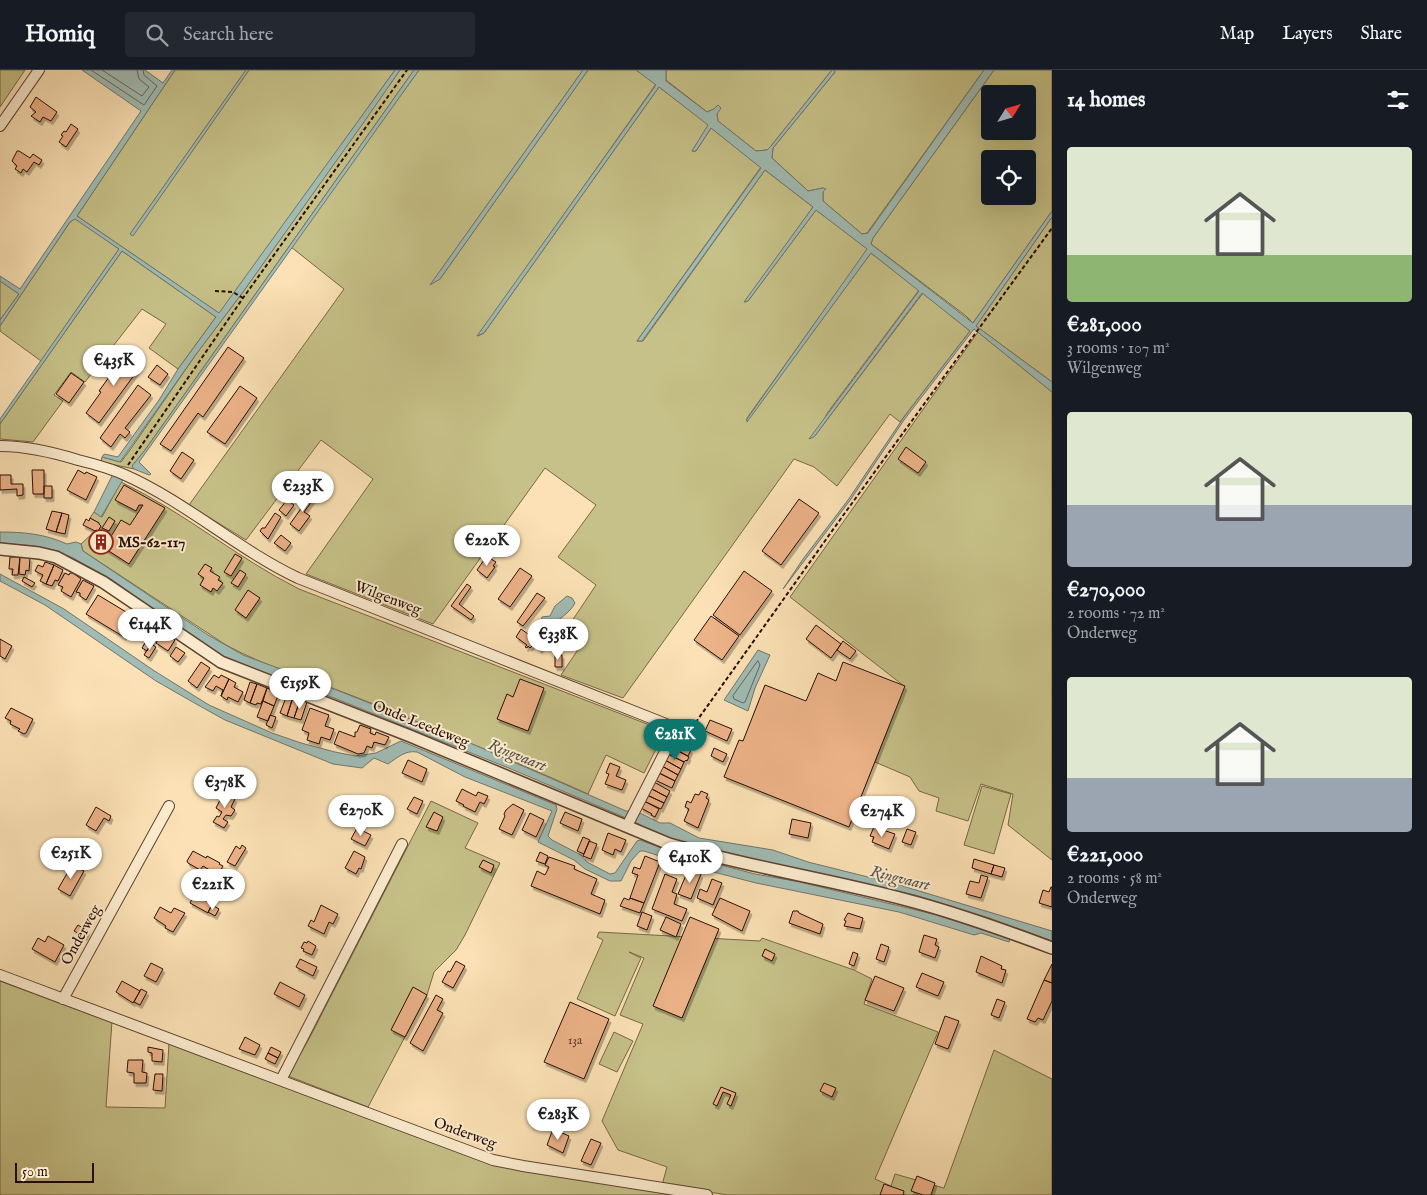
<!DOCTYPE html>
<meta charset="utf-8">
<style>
body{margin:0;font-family:"IM FELL English",serif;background:#242831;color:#f1f3f6;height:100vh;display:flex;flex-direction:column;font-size:19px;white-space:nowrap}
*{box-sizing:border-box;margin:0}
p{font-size:16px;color:#9ea1a6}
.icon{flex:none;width:28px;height:28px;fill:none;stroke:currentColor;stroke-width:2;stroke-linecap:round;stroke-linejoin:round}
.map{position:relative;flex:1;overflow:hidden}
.details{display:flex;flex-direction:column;background:#171b24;width:375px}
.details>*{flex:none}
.needle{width:32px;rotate:53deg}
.buttons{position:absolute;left:981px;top:15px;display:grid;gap:10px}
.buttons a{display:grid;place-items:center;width:55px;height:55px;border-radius:5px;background:#171b24;box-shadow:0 5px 20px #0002;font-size:25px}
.scale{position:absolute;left:15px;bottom:12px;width:79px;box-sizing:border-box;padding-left:5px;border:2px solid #2b0d02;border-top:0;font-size:14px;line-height:18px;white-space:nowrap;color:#2b0d02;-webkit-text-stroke:4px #fceccf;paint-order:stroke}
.price{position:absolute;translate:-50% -42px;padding:0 11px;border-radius:18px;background:#fff;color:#222;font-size:16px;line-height:32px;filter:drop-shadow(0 1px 2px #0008)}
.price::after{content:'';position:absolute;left:50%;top:30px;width:15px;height:11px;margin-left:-8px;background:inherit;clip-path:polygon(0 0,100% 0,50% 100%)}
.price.current{background:#0f766e;color:#fff}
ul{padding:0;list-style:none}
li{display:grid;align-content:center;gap:10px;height:265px;padding:0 15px}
li span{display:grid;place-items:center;height:155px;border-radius:5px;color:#555}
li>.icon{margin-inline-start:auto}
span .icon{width:90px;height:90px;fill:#fffc;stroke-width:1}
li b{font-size:21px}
h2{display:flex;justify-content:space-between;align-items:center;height:60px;padding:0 15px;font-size:21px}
header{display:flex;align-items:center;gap:30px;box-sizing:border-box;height:70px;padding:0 25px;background:#171b24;border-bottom:1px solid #363941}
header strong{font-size:24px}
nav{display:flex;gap:28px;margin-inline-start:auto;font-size:18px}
.search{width:350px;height:45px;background:#242831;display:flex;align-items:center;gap:12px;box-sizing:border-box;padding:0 18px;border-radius:5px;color:#9ea1a6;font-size:19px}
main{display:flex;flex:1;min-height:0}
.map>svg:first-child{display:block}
.green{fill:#c6c188;stroke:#786745;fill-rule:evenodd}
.water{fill:#a0bcb4;stroke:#71766d}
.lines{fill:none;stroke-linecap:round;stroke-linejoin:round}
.shore{stroke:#66645b;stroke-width:1}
.building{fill:#ecb288;stroke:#2b0d02;filter:url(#shadow)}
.minor-casing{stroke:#5f422f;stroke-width:12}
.tertiary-casing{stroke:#5f422f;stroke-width:14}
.path{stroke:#2b0d02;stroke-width:2;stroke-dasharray:4 2.5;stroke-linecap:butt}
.minor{stroke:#fceccf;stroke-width:10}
.tertiary{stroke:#fceccf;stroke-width:11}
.labels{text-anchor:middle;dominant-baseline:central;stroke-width:4;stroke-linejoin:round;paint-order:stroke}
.number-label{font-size:12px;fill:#5b3624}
.poi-label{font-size:15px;font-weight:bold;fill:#2b0d02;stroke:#fceccf;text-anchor:start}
.street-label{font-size:15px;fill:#2b0d02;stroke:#fceccf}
.water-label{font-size:16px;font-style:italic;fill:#5a5349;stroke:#fceccf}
</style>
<header>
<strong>Homiq</strong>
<div class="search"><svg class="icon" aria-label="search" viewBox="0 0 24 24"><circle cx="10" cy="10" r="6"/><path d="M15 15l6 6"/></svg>Search here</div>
<nav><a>Map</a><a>Layers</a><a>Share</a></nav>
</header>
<main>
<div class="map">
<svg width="1052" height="1125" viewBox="0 0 1052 1125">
<defs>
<filter id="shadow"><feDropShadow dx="2" dy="3.5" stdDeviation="0" flood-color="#0004"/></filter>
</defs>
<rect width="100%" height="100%" fill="#fbe1b5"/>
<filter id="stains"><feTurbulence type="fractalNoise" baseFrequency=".004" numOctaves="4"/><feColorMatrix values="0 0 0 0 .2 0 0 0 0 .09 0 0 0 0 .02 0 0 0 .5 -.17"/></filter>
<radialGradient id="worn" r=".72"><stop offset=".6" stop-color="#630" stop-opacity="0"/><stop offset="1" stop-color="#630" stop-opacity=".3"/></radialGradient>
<path class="green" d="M0,0h25l-25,37z
M175,0h71l-115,163 2,2 116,-165h146l-175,244 -143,-98z
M400,0h14l-269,380 -13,16 2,3 -33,-7 1,-5 19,5 9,-12 67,-97 46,-61z
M419,0h164l-152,214 9,-5 148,-209h48l20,14 -178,252 6,-3 175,-246 50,38 -17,26h4l15,-23 50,39 -124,174h6l122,-171 48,37 -68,95 3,-1 68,-91 52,39 -121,169v3l124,-168 48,37 -91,122 -14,25 109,-144 47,38 -70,91 -10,-8 -53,72 -23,-19 -20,-8 -171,239 -62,-23 18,-27 -17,-12 34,-51 -38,-28 38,-52 -51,-37 -112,156 -127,-50 67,-95 -52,-39 -75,100 -57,-35 155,-216 -53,-42z
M666,0h166l-61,76 -4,4 -11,1 -38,-30 -1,-7 -3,-5 -7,3 -41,-32z
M834,0h150l-117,163 -5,1 -39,-33v-9l2,-3 -2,-1 -15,3 -36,-33 1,-10 62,-76z
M994,0h58v141l-79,112 -7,-7 -95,-72 2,-6zM990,24h38v37h-38zM990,89h38v37h-38z
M1052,147v165l-76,-56z
M75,148l44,31 -78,112 -41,-30v-5l70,-104z
M122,181l94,66 -38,52 -29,-21 17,-24 -24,-15 -57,73 -14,-10 -17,23 9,6 -30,41 -33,-3v-15z
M0,211l19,13 -19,26z
M978,262l74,60v468l-44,-35 5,-31 -32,-10 -13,37 -32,-10 3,-13 -20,-7 -9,-14 -35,-15 29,-76 -114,-89z
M121,412c63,30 116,76 178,107l366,142 -21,42 -38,-18 -18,39c-78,-35 -156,-67 -235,-98 -43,-17 -87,-29 -127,-51l-143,-94 -2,-7 14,-13 4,-8 -9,-5 4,-6 8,5z
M982,716l29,8 -17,60 -30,-9z
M431,731l47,22 -13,25 35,15 -35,72 -9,15 -22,22 -7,23 -59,112 -80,-31 22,-39z
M599,862l161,9 2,-3 92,32 18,9 -8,25 74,28 -63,147 16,7 4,-12 49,14 50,-138 58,29v116h-324l-66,-10 5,-18 -49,-17 -16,-29 41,-97 -23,-9 24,-57 -15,-6 12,6 -26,58 -38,-17 26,-59 -6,-3z
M0,909l112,42 -6,86 59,1 4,-65 287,107 229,45h-685z
M614,962l19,9 -16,31 -18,-8z"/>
<path class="water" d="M82,0h63l18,13 9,-13h3l-98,146 142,97 176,-243h5l-36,52 -121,170 -46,61 -77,109 -18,-5 2,-3 14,3 41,-57 19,-31 38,-52 -94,-66 -122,173v-5l119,-170 -44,-30 -5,3 -70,104v-6l19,-26 -19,-13v-5l20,13 121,-178z
M246,0h3l-116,166 -3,-2z
M414,0h5l-280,392 12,12 -2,1 -15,-6 -2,-3 13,-16z
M583,0h5l-148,209 -10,6z
M636,0h30v11l41,31 7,-3 4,-4 3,3 -4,6 1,7 38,30 11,-1 4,-4 61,-76h2l1,2 -62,76 -1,10 36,33 15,-3 3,1 -3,3v9l39,33 6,-1 116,-163h10l-121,168 -2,6 102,79 79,-112v6l-76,109 76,56v10l-78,-63 -70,91 -53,79 -68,90 20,-30 45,-59 56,-83 66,-86 -48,-38 -108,144 -5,2 110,-148 -48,-38 -124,169v-3l120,-170 -51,-39 -68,91 -4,1 69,-95 -48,-37 -123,171h-5l124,-173 -50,-40 -15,23h-4l16,-26 -49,-38 -175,246 -7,3 179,-251z
M113,404l11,4 -23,39 -7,-5z
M0,462c24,0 45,2 67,12l9,-2 5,2 2,7 125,84 35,20 91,34 129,51 163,71 12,1 22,11h10l29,15 74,12 35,12 88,22 156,47v10l-63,-23 -74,-23 -123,-26 -103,-24 -26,-8 -30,-16 -122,-52 -177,-71 -104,-38 -15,-8 -104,-73 -38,-21 -20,-8 -19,-4 -34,-3z
M0,504l64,35 89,61 56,35 63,28 29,10 34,9 20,4 21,-3 25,-12 155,64 1,4 -9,27 4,4 29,15 6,7 23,12 5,-1 22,-32 3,-1 35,13 80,21 45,8 137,33 73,24 -1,3 -28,-9 -7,2 -75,-23 -143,-29 -58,-15 -54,-17h-4l-9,10 -10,20h-11l-25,-12 -11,-9 -36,-18 14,-31 -87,-34 -48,-25c-12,-2 -20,6 -29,12l-14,-6 -12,10 -29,-4 -108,-44 -27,-15 -42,-24 -111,-76 -45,-24z
M567,526l5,2 3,5c-4,9 -21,21 -30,25l-5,-4 2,-7 8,-1 5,-10z
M758,580l12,5 -15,33 -7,23 -24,-11z"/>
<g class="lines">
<path class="shore" d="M91,0l53,35 13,-19 -13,-11 -1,-5
M102,0l40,26 7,-9 -10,-8 -2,-9
M758,591l2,4 -15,37 -2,1 -9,-4 -1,-3z"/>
</g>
<path class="building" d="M36,27l21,15 -6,9 -8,-4 -3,5 -9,-6 5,-4 -6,-5z
M71,54l7,5 -12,18 -7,-5 4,-6 -2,-1 3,-4 2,1z
M17,81h2l11,7 3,-4 9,6 -3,5 -5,-3 -7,10 -4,-3 -2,4 -6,-4 2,-3 -5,-5z
M228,277l16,11 -41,59 -5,-4 -27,38 -11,-7z
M127,282l16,11 -44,60 -13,-10 15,-21 -2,-1z
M157,295l11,9 -8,11 -12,-8z
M71,303l13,9 -15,21 -13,-9z
M138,315l13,10 -26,33 5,4 -5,6 -5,-4 -9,13 -11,-9z
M240,316l17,12 -32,46 -18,-12z
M906,377l20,15 -8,11 -20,-14z
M182,382l12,8 -13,19 -11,-8z
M32,400h12v24h-11z
M78,400l7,4 1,-2 11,5 -11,23 -19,-10z
M0,405h11v9h12v11l-6,1v-7l-17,1z
M124,415l41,23 -36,56 -25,-16 17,-28 9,5 13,-20h-4l-3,6 -21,-11z
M44,416h8v12h-8z
M309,422l6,5 -11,15 6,4 -11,15 -9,-7 10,-14 1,-3 -1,-1z
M799,429l20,14 -38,52 -19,-14z
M287,430l7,5 -8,11 -7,-6z
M52,441l10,2 -6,19 -10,-3z
M62,443l7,2 -4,19 -9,-2z
M275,443l6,4 -13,22 -8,-8 2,-3h3z
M109,447l6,4 -6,10 -7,-3z
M90,448l9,5v1l2,2 -3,5 -2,-1 -1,1 -12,-6 3,-6 3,2z
M281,465l10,8 -6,8 -11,-8z
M99,466l8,4 -5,8 -7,-4z
M235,484l7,4 -11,18 -7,-4z
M10,487h10l-2,18h-6l1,-6h-4z
M20,487l10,1 -1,13 -3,-1 -1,5 -6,-1z
M488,487l8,5 -3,4 2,1 -8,11 -10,-8 7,-10 2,1z
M45,492l9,3 -8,19 -6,-3 3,-6 -8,-4 3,-6 5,2z
M205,494l7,4 -2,3 10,6 -2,3 5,3 -6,8 -4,-3 -2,4 -11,-7 4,-7 -6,-4z
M54,495l9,5 -5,11 -3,-1 -3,6 -6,-2z
M520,498l12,8 -22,31 -12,-8z
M240,500l6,4 -8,13 -7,-4z
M744,501l28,20 -32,44 -27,-20z
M65,503l4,2 1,-2h3l8,6 -10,18 -10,-6 2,-4 -5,-2z
M24,507l11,6 -3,4 -10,-6z
M83,510l11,6 -8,14 -6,-4v-3l-4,-1z
M467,514l4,3 -12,17 15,12 -3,4 -20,-14z
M248,520l12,8 -14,20 -11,-8z
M537,523l8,5 -22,28 -6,-4z
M98,525l38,23 -12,19 -38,-23z
M141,545l12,9 -8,13 -13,-10z
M711,546l28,20 -17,24 -28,-20z
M816,555l25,19 -10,14 -25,-19z
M521,559l7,5 2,-2 3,3 -1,1 12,9 -4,5 -6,-6 -4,4 -2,-2 -1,2 -2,-1 2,-2 -11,-8z
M162,562l13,8 -7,11 -12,-8z
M151,563l5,3 -9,15 -5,-3z
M0,569l12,7 -7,13 -5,-3z
M843,571l13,10 -6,8 -13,-9z
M151,574l5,3 -7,11 -5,-3z
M176,577l9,6 -7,9 -8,-6z
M555,585h7v12h-7z
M201,592l9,6 -13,20 -9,-7z
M843,592l62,24 -56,141 -125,-50 15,-37 4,1 22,-56 41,16 12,-28 18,8z
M214,605l5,3 2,-3 8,4 -8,17 2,-6 -7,-4 -3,5 -8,-4z
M229,609l7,4 -2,4 9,5 -5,10 -10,-5 -1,3 -6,-4z
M520,609l24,9 -16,43 -31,-12 10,-25 6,3z
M250,612l7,2 -7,19 -6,-3z
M257,614l10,4 -6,16 -4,-1 -1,2 -6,-2z
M267,618l12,5 -5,13 -11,-5z
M287,625l6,2 -6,19 -7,-3z
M293,627l7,3 -6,18 -7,-2z
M300,630l7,2 -6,18 -7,-2z
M263,631l11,5 -6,15 -11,-4z
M11,638l22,11 -7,14 -2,1 -6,-3 2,-2 -10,-5 1,-3 -6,-3z
M310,638l19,7 -4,11 9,3 -4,11 -9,-3 -2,7 -12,-4 2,-7 -7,-3z
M270,645l6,2 -4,11 -6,-3z
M710,650l22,9 -5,12 -22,-10z
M360,655l11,4 -1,4 5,2 1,-3 13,5 -4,8 -11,-3 -2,6 -5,-2 -3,7 -6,1 -24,-10 5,-13 16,6v-5h2z
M674,671l17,9 -3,6 -17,-9z
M671,677l18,10 -2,4 -1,-1 -2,2 -16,-8z
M714,678l13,6 -4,8 -12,-6z
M668,684l16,8 -3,7 -16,-9z
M408,690l19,9 -5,13 -20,-9z
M665,690l16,9 -3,6 -16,-9z
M610,693l10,4 -4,9 10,4 -4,10 -17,-6 4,-10 -3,-1z
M662,696l16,9 -3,6 -16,-8z
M659,703l16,8 -3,7 -17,-8z
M654,712l16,9 -3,6 -17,-9z
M650,718l17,9 -3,6 -17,-8z
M462,719l14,7 2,-4 10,4 -4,8 -4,-2 -5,10 -12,-6 1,-1 -8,-4z
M701,721l7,3 -2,4 3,2 -11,28 -14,-7 5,-12 -4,-2 2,-6 4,2 4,-9 4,1z
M227,722l8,7 -4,8 4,3 -4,6 -5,-1 -3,4 5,3 -4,6 -11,-6 4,-6 2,1 3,-5 -6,-4 5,-10z
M647,725l17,8 -3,6 -17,-8z
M414,727l9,4 -6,13 -10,-5z
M644,731l15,8 -4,8 -4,-2 1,-1 -11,-6z
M513,734l11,6 -12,25 -13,-6 6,-13 -1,-2 2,-4z
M96,737l15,9 -2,5 -5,-3 -8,13 -10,-6z
M434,742l9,5 -6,14 -11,-4z
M565,742l17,7 -4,12 -18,-8z
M530,743l14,7 -8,17 -14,-7z
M792,749l19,4 -3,15 -19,-4z
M874,757l21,7 -6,15 -17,-7 2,-5 -4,-1z
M357,758l14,7 -6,11 -14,-7z
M907,759l9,3 -5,13 -9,-3z
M608,763l18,7 -5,12 -6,-3 -2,6 -11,-5z
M583,767l7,3 -6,14 -7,-3z
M589,771l8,3 -6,15 -8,-3z
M242,775l4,3 -11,18 -8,-4 9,-16 4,3z
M193,781l13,7 1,-2 13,7 -1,1 4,2 -5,9 -15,-9 -3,4 -12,-7 -1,-2z
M354,781l11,6 -4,12 -2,-1 -3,6 -11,-6z
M540,782l8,4 -3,8 -9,-3z
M645,786l15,6 -16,41 -14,-5 8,-23 -6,-2 2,-6 6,2z
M549,787l26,9 -1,3 23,10 -6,15 14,6 -5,14 -69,-28 6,-15 8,4 4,-8 -4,-2z
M974,789l20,6 -3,9 -19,-6z
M483,790l11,5 -3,8 -12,-6z
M72,795l12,6 -14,25 -12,-7z
M994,795l11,3 -3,9 -11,-3z
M689,798l12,6 -10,25 -13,-5z
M665,804l12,5 -5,13 5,2 -3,10 13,5 -5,12 -30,-12z
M981,805l7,2 -7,21 -15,-4 4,-13 9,2z
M712,809l10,4 -9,22 -16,-7 3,-9 7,3z
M1051,817h1v20l-13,-4 4,-13 6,2z
M194,825l18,9 -4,9 -18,-10z
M624,828l5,2 1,-2 14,5 -4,10 -20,-7z
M720,828l30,13 -8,20 -30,-16z
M212,835l7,4 -4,7 -7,-4z
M321,835l17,9 -5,10 -4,-2 -5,12 -16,-8 3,-6 3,2z
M160,837l11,6 3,-5 11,5 -12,19 -8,-4 1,-2 -12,-8z
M793,841h5l1,2 24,11 -3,10 -31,-11z
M642,842l10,4 -5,14 -10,-4z
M848,843l15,5 -3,11 -16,-3 2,-5 -2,-1z
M666,847l15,7 -5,13 -16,-7z
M690,847l29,12 -37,89 -29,-12z
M78,855l10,6 -3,6 -11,-6z
M924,865l13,4 -2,6 4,2 -4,11 -16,-6z
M48,866l16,9 -9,17 -23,-13 6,-11 7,4z
M308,871l8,5 -4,9 -9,-4 1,-2 -3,-1 3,-6 3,1z
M881,874l8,3 -5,15 -8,-3z
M765,879l10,5 -3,7 -10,-5z
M853,882l5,2 -4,12 -5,-2z
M981,886l21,10 -1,3 5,1 -4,13 -26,-11z
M300,889l17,8 -4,9 -17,-9z
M456,891l9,5 -12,22 -11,-6 6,-11 2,1z
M151,893l12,6 -7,13 -12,-6z
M1052,894v19l-8,-3z
M922,903l22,9 -6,14 -22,-9z
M875,906l29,12 -10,23 -29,-11z
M1044,910l8,3v18l-9,19 -5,-2 -3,4 -8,-3z
M122,911l18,10 -7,12 -17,-11z
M280,912l25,13 -6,12 -25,-13z
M413,917l14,8 -22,42 -14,-7z
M141,919l6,3 -7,13 -6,-3z
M436,925l7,4 -6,11 6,3 -20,38 -13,-8z
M997,929l8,3 -6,16 -8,-3z
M570,932l39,17 -25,60 -40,-17z
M945,946l14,5 -11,28 -13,-5z
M245,967l15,8 -5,10 -16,-6z
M148,977l15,3 -1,12 -10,-1v-8l-4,-1z
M271,977l10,5 -3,6 -10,-5z
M268,983l10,5 -3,6 -10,-5z
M128,990h15l-1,12 5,1 -1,10h-12v-10l-7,-1z
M155,1004h8l-1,17 -9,-1z
M824,1013l12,5 -4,9 -12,-6z
M721,1017l15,6 -5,13 -4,-2 4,-9 -8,-3 -6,14 -4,-2z
M553,1059l16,7 -6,17 -16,-8z
M591,1069l10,4 -10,22 -10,-4z
M917,1106l18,7 -4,12h-8l-12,-4z
M884,1114l20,7 -1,4h-23z"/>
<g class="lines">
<g class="minor-casing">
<path id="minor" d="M0,56l39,-56
M0,376c27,0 52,6 78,14 16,4 32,8 47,15 61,27 112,74 173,103l373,148 3,3v5l-47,92
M0,905l493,185 30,6 184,29
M63,929l106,-193
M281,1010l121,-236"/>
</g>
<g class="tertiary-casing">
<path id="tertiary" d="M0,479l39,4 17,4 47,25 118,80 189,74 259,108c79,23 160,35 238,56 50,13 97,30 145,48"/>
</g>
<path class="path" d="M215,221l18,1 10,6
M128,395l115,-167 164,-228
M683,656l13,-4 146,-205 210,-289"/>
<use href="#minor" class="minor"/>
<use href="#tertiary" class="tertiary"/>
</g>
<defs>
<g id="building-ring" transform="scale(1.25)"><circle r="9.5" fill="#fceccf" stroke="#8f2418" stroke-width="1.5"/><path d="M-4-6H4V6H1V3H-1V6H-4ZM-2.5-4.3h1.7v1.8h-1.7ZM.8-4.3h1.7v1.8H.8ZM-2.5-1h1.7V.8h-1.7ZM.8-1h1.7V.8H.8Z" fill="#8f2418"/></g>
</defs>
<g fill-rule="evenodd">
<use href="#building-ring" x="101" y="472"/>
</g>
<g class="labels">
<g class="number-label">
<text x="575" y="970">13a</text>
</g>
<g class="poi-label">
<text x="118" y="472">MS-62-117</text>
</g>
<g class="street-label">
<text transform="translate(388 528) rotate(21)">Wilgenweg</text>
<text transform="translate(421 654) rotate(22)">Oude Leedeweg</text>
<text transform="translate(81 865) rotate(-61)">Onderweg</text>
<text transform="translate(465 1063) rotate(20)">Onderweg</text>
</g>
<g class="water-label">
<text transform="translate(517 686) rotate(22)">Ringvaart</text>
<text transform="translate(900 809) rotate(14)">Ringvaart</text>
</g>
</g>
<rect width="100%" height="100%" filter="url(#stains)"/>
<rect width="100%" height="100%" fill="url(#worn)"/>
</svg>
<div class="buttons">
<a><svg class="needle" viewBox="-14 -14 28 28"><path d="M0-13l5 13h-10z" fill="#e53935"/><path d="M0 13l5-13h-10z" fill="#9ea1a6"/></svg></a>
<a><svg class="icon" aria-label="locate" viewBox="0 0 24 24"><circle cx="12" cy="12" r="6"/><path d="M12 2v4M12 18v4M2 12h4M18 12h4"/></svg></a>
</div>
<div class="scale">50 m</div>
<b class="price" style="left:114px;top:317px">€435K</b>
<b class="price" style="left:303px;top:443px">€233K</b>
<b class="price" style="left:487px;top:497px">€220K</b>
<b class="price" style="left:150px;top:581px">€144K</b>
<b class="price" style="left:558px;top:591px">€338K</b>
<b class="price" style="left:300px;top:640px">€159K</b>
<b class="price current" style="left:675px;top:691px">€281K</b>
<b class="price" style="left:225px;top:739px">€378K</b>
<b class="price" style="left:361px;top:767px">€270K</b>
<b class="price" style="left:882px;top:768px">€274K</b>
<b class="price" style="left:71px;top:810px">€251K</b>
<b class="price" style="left:690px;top:814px">€410K</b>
<b class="price" style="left:213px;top:841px">€221K</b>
<b class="price" style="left:558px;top:1071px">€283K</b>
</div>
<section class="details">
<h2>14 homes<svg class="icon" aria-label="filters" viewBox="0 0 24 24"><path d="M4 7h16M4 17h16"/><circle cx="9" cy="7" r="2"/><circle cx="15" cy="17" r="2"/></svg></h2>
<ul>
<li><span style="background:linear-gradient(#dfe7d0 70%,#8fb573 0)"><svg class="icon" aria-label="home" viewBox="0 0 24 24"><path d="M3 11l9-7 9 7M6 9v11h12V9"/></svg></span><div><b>€281,000</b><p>3 rooms · 107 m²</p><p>Wilgenweg</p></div></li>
<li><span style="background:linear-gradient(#dfe7d0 60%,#9aa5b1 0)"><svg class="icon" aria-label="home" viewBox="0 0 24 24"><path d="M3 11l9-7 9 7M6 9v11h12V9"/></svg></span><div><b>€270,000</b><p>2 rooms · 72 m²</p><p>Onderweg</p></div></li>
<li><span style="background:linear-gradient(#dfe7d0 65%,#9aa5b1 0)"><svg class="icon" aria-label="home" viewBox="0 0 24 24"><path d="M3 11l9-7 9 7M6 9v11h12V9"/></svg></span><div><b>€221,000</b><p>2 rooms · 58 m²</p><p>Onderweg</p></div></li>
</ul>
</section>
</main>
